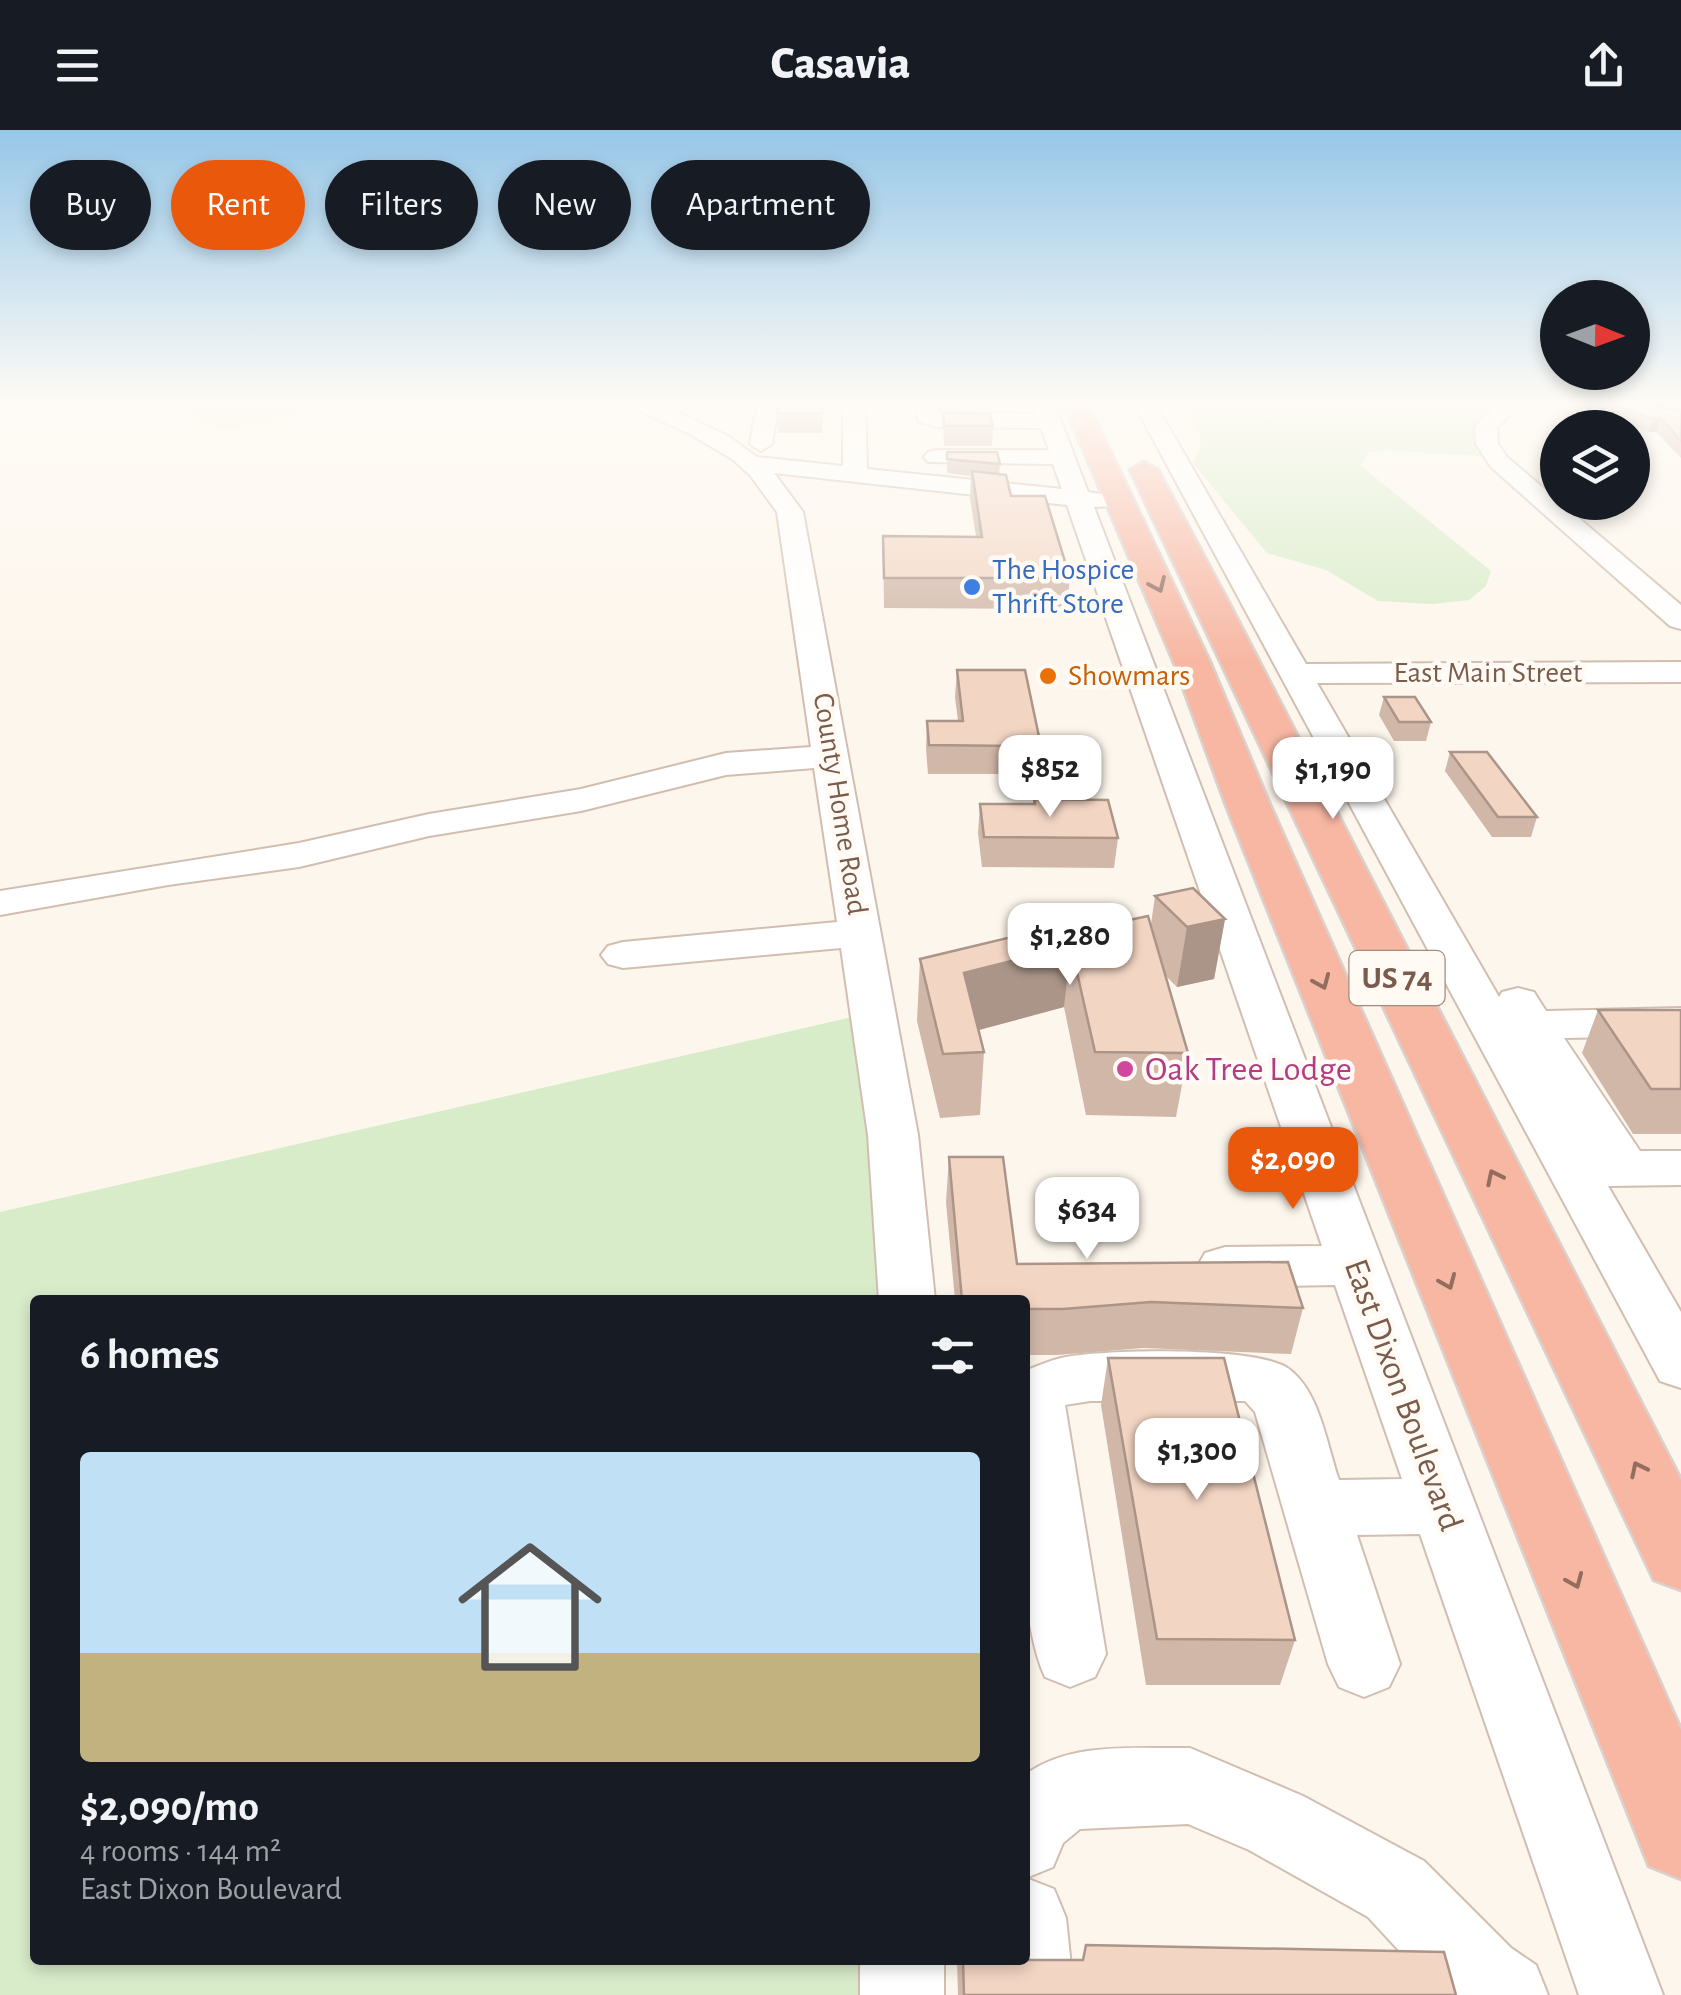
<!DOCTYPE html>
<meta charset="utf-8">
<style>
body{margin:0;font-family:"Alegreya Sans",sans-serif;background:#20242c;color:#f1f3f6;height:100vh;display:flex;flex-direction:column;font-size:38px;white-space:nowrap}
*{box-sizing:border-box;margin:0}
p{font-size:32px;color:#9ea1a6}
.icon{flex:none;width:55px;height:55px;fill:none;stroke:currentColor;stroke-width:2;stroke-linecap:round;stroke-linejoin:round}
.map{position:relative;flex:1;overflow:hidden}
.drawer{position:absolute;left:30px;top:1165px;width:1000px;height:670px;display:flex;flex-direction:column;background:#171b24;border-radius:10px;box-shadow:0 5px 15px #0003}
.drawer>*{flex:none}
.top-card{position:absolute;left:30px;top:30px;width:1000px;height:90px;display:flex;gap:20px}
.needle{width:65px;rotate:91deg}
.controls{position:absolute;left:1540px;top:150px;display:grid;gap:20px}
.controls a{display:grid;place-items:center;width:110px;height:110px;border-radius:50%;background:#171b24;box-shadow:0 5px 15px #0003;font-size:50px}
.price{position:absolute;translate:-50% -85px;padding:0 22px;border-radius:20px;background:#fff;color:#222;font-size:32px;line-height:65px;filter:drop-shadow(0 2px 5px #0008)}
.price::after{content:'';position:absolute;left:50%;top:60px;width:30px;height:22px;margin-left:-15px;background:inherit;clip-path:polygon(0 0,100% 0,50% 100%)}
.price.current{background:#ea580c;color:#fff}
ul{padding:0;list-style:none}
li{display:grid;align-content:center;gap:20px;height:530px;padding:0 50px}
li span{display:grid;place-items:center;height:310px;border-radius:10px;color:#555}
li>.icon{margin-inline-start:auto}
span .icon{width:180px;height:180px;fill:#fffc;stroke-width:1}
li b{font-size:42px}
h2{display:flex;justify-content:space-between;align-items:center;height:120px;padding:0 50px;font-size:42px}
.chip{padding:0 35px;border-radius:45px;background:#171b24;box-shadow:0 5px 15px #0003;font-size:35px;line-height:90px}
.chip.current{background:#ea580c;color:#fff}
header{display:flex;justify-content:space-between;align-items:center;height:130px;padding:0 50px;background:#171b24;font-size:45px;font-weight:800}
.map>svg:first-child{display:block}
.green{fill:#d8ecc9}
.lines{fill:none;stroke-linecap:round;stroke-linejoin:round}
.minor-casing{stroke:#d1beb0;stroke-width:4}
.highway-casing{stroke:#dad1cd;stroke-width:5}
.minor{fill:#fff;fill-rule:evenodd}
.highway{fill:#f7b7a3;fill-rule:evenodd}
.wall{fill:#d1b7a8}
.shaded-wall{fill:#aa9588}
.building{fill:#f3d5c3;stroke:#aa9588;stroke-width:2.5}
.oneway{stroke:#936e5e}
.shop-dot{fill:#3f7fe0;stroke:#fffaf3;stroke-width:4}
.food-dot{fill:#e8710a;stroke:#fffaf3;stroke-width:4}
.hotel-dot{fill:#d1479c;stroke:#fffaf3;stroke-width:4}
.labels{text-anchor:middle;dominant-baseline:central;stroke-width:9;stroke-linejoin:round;paint-order:stroke}
.far-shop-label{font-size:30px;fill:#366cbe;stroke:#fffaf3;text-anchor:start}
.far-street-label{font-size:30px;fill:#7a5c4d;stroke:#fffaf3}
.far-food-label{font-size:30px;fill:#c56008;stroke:#fffaf3;text-anchor:start}
.shield{fill:#fffaf3;stroke:#a28b7f;stroke-width:2.5}
.shield-label{font-size:32px;font-weight:bold;fill:#7a5c4d}
.hotel-label{font-size:35px;fill:#b23c85;stroke:#fffaf3;text-anchor:start}
.street-label{font-size:35px;fill:#7a5c4d;stroke:#fffaf3}
</style>
<header><svg class="icon" aria-label="menu" viewBox="0 0 24 24"><path d="M4 6h16M4 12h16M4 18h16"/></svg>Casavia<svg class="icon" aria-label="share" viewBox="0 0 24 24"><path d="M12 15V3M7 8l5-5 5 5M5 13v7h14v-7"/></svg></header>
<div class="map">
<svg width="1681" height="1865" viewBox="0 0 1681 1865">
<rect width="100%" height="100%" fill="#fdf6ec"/>
<path class="green" d="M149,270h227l-156,29 -50,-26z
M1177,270h337l-23,21 4,36 -108,-7 -19,3 -7,13 130,105 -5,15 -17,14 -36,4 -55,-3 -52,-31 -59,-17 -74,-90c17,-27 2,-40 -16,-63z
M874,882l33,288h-872v660h867v35h-902v-783z"/>
<g class="lines">
<g class="minor-casing">
<path id="minor" d="M616,270h31l36,14 45,22 29,21 86,9v-66h22l2,69 195,20 -9,-25 -125,-2 -4,-5 4,-5 8,-2h113l-8,-22 -103,-1 -19,-5 -6,-22h22l4,13 97,1 -4,-14h21l35,92 26,4 4,5 -4,5 -20,1 569,1488h-84l-159,-461 -63,1 43,129 -11,23 -25,10 -25,-10 -11,-23 -73,-252 -10,-11h-155l-25,4 41,249 -11,23 -25,10 -25,-10c-33,-73 -20,-222 -20,-306 12,-5 24,-10 36,-13 40,-9 197,-12 228,11 31,23 38,77 50,111l63,-1 -67,-194 -110,2 -20,-6 -8,-14 8,-14 20,-6 97,-1 -255,-741 -293,-32 29,39 115,623 17,165h-56l-11,-165 -27,-187 -218,20 -15,-4 -7,-9 7,-9 15,-4 214,-20 -23,-154 -88,7 -145,36 -152,25 -130,31 -131,18 -168,30v-24l299,-48 130,-29 152,-25 145,-36 85,-6 -34,-235 -27,-37 -18,-16 -42,-25z
M758,270h21l-7,44 -11,7 -11,-7z
M1132,270h21l153,264 375,-2v20l-364,1 182,314 3,-5 16,-4 16,4 12,19 135,-3v28l-117,2 76,113h41v34l-73,1 73,126v76l-21,-7z
M1501,270h23l-27,28 1,16 9,13 174,148v24l-11,-3 -179,-159 -15,-23 -1,-17z
M1190,1618l113,48 121,65 87,87 25,17 12,30h-108l-72,-78 -119,-67 -61,-26 -108,5 -17,14 -10,24 -27,11 28,11 12,29 8,77h-84l-3,-35h38v-185c46,-34 111,-26 165,-27z
M860,1830h84v35h-84z"/>
</g>
<g class="highway-casing">
<path id="highway" d="M1062,270h24l123,260 61,145 411,925v149l-32,-13 -423,-1061 -53,-145z
M1144,332l14,8 72,135 451,875v110l-27,-10 -524,-1110z"/>
</g>
<use href="#minor" class="minor"/>
<use href="#highway" class="highway"/>
</g>
<path class="wall" d="M779,270h45l-2,33h-44l-1,-20z
M1572,270h56l53,11v47l-25,-26h-7l-78,-29z
M1662,270h19v4z
M943,283l50,13 -1,20h-48z
M947,322l53,12 -1,10 12,22 59,82 -3,31 -183,-1 -1,-72h93l-6,-38 1,-22 -24,-3z
M957,540l85,81 -3,29h-26l-1,-6h-84l-2,-25 1,-28h31l-3,-24z
M1384,567l47,25 -5,19h-32l-15,-26z
M1450,622l87,65 -6,20h-39l-47,-66z
M1034,669l84,39 -4,30 -132,-1 -4,-34 2,-29h53z
M1155,766l70,23 -11,60 -37,8 -12,-12 23,78 -12,64 -90,-2 -22,-108 -85,23 5,22 -4,63 -40,3 -23,-97 3,-62 159,-22 38,3 3,-18 31,2z
M1598,880h83v124h-48l-51,-81z
M949,1027l68,107 286,44 -12,46 -148,-6 -86,7h-32v-55h-70l-9,-98z
M1108,1228l187,282 -15,45h-134l-45,-280z
M957,1830h68l431,35h-498z"/>
<path class="shaded-wall" d="M1661,288l-5,14h-7l4,-13z
M1225,789l-11,60 -37,8 10,-60z
M1071,816l-7,61 -104,28 4,-62z"/>
<path class="building" d="M779,270h44l-1,13h-45z
M1604,270h24l53,11v30l-20,-23 -8,1z
M943,283l47,1 3,12h-49z
M947,322h50l3,12 -53,-5z
M972,341l34,4 5,21h34l25,82h-186l-1,-42 99,1z
M957,540h68l17,81h-27l-1,-5 -85,-1 -2,-24h36z
M1384,567h31l16,25h-32z
M1450,622h37l50,65h-39z
M1034,669l74,1 10,38 -134,-1 -4,-33h55z
M1193,758l32,31 -38,8 -32,-31z
M1148,786l40,137 -93,-1 -24,-106 -107,27 20,79 -41,2 -23,-95 146,-35 13,13 45,3 -4,-18z
M1598,880h83v79h-30z
M949,1027h54l14,107 271,-2 15,46 -152,-6 -88,7h-38v-9h-63z
M1108,1228h116l71,282 -138,-1z
M1086,1815l358,7 12,43h-492l-1,-35h120z"/>
<defs><path id="oneway-chevron" d="M-2-3.5L2.5 0L-2 3.5" fill="none" stroke-width="1.6" stroke-linecap="round" stroke-linejoin="round" transform="scale(2.5)"/></defs>
<g class="oneway">
<use href="#oneway-chevron" transform="translate(1158 455) rotate(66)"/>
<use href="#oneway-chevron" transform="translate(1322 852) rotate(67)"/>
<use href="#oneway-chevron" transform="translate(1494 1047) rotate(-116)"/>
<use href="#oneway-chevron" transform="translate(1448 1152) rotate(67)"/>
<use href="#oneway-chevron" transform="translate(1638 1339) rotate(-116)"/>
<use href="#oneway-chevron" transform="translate(1575 1451) rotate(67)"/>
</g>
<linearGradient id="sky" x2="0" y2="1"><stop stop-color="#97c7e8"/><stop offset="0.51" stop-color="#fefbf6"/><stop offset="1" stop-color="#fefbf6" stop-opacity="0"/></linearGradient>
<rect width="1681" height="532" fill="url(#sky)"/>
<circle class="shop-dot" cx="972" cy="457" r="10"/>
<circle class="food-dot" cx="1048" cy="546" r="10"/>
<circle class="hotel-dot" cx="1125" cy="939" r="10"/>
<g class="labels">
<g class="far-shop-label">
<text x="992" y="440">The Hospice<tspan x="992" dy="34">Thrift Store</tspan></text>
</g>
<g class="far-street-label">
<text x="1488" y="543">East Main Street</text>
<text transform="translate(840 674) rotate(81)">County Home Road</text>
</g>
<g class="far-food-label">
<text x="1068" y="546">Showmars</text>
</g>
<rect class="shield" x="1349.5" y="821" width="95" height="54" rx="8"/>
<g class="shield-label">
<text x="1397" y="848">US 74</text>
</g>
<g class="hotel-label">
<text x="1145" y="939">Oak Tree Lodge</text>
</g>
<g class="street-label">
<text transform="translate(1403 1265) rotate(70)">East Dixon Boulevard</text>
</g>
</g>
</svg>
<div class="controls">
<a><svg class="needle" viewBox="-14 -14 28 28"><path d="M0-13l5 13h-10z" fill="#e53935"/><path d="M0 13l5-13h-10z" fill="#9ea1a6"/></svg></a>
<a><svg class="icon" aria-label="layers" viewBox="0 0 24 24"><path d="M12 4l9 5-9 5-9-5zM3 14l9 5 9-5"/></svg></a>
</div>
<b class="price" style="left:1050px;top:690px">$852</b>
<b class="price" style="left:1333px;top:692px">$1,190</b>
<b class="price" style="left:1070px;top:858px">$1,280</b>
<b class="price current" style="left:1293px;top:1082px">$2,090</b>
<b class="price" style="left:1087px;top:1132px">$634</b>
<b class="price" style="left:1197px;top:1373px">$1,300</b>
<div class="top-card">
<a class="chip">Buy</a>
<a class="chip current">Rent</a>
<a class="chip">Filters</a>
<a class="chip">New</a>
<a class="chip">Apartment</a>
</div>
<section class="drawer">
<h2>6 homes<svg class="icon" aria-label="filters" viewBox="0 0 24 24"><path d="M4 7h16M4 17h16"/><circle cx="9" cy="7" r="2"/><circle cx="15" cy="17" r="2"/></svg></h2>
<ul>
<li><span style="background:linear-gradient(#bfe0f5 65%,#c2b280 0)"><svg class="icon" aria-label="home" viewBox="0 0 24 24"><path d="M3 11l9-7 9 7M6 9v11h12V9"/></svg></span><div><b>$2,090/mo</b><p>4 rooms · 144 m²</p><p>East Dixon Boulevard</p></div></li>
</ul>
</section>
</div>
